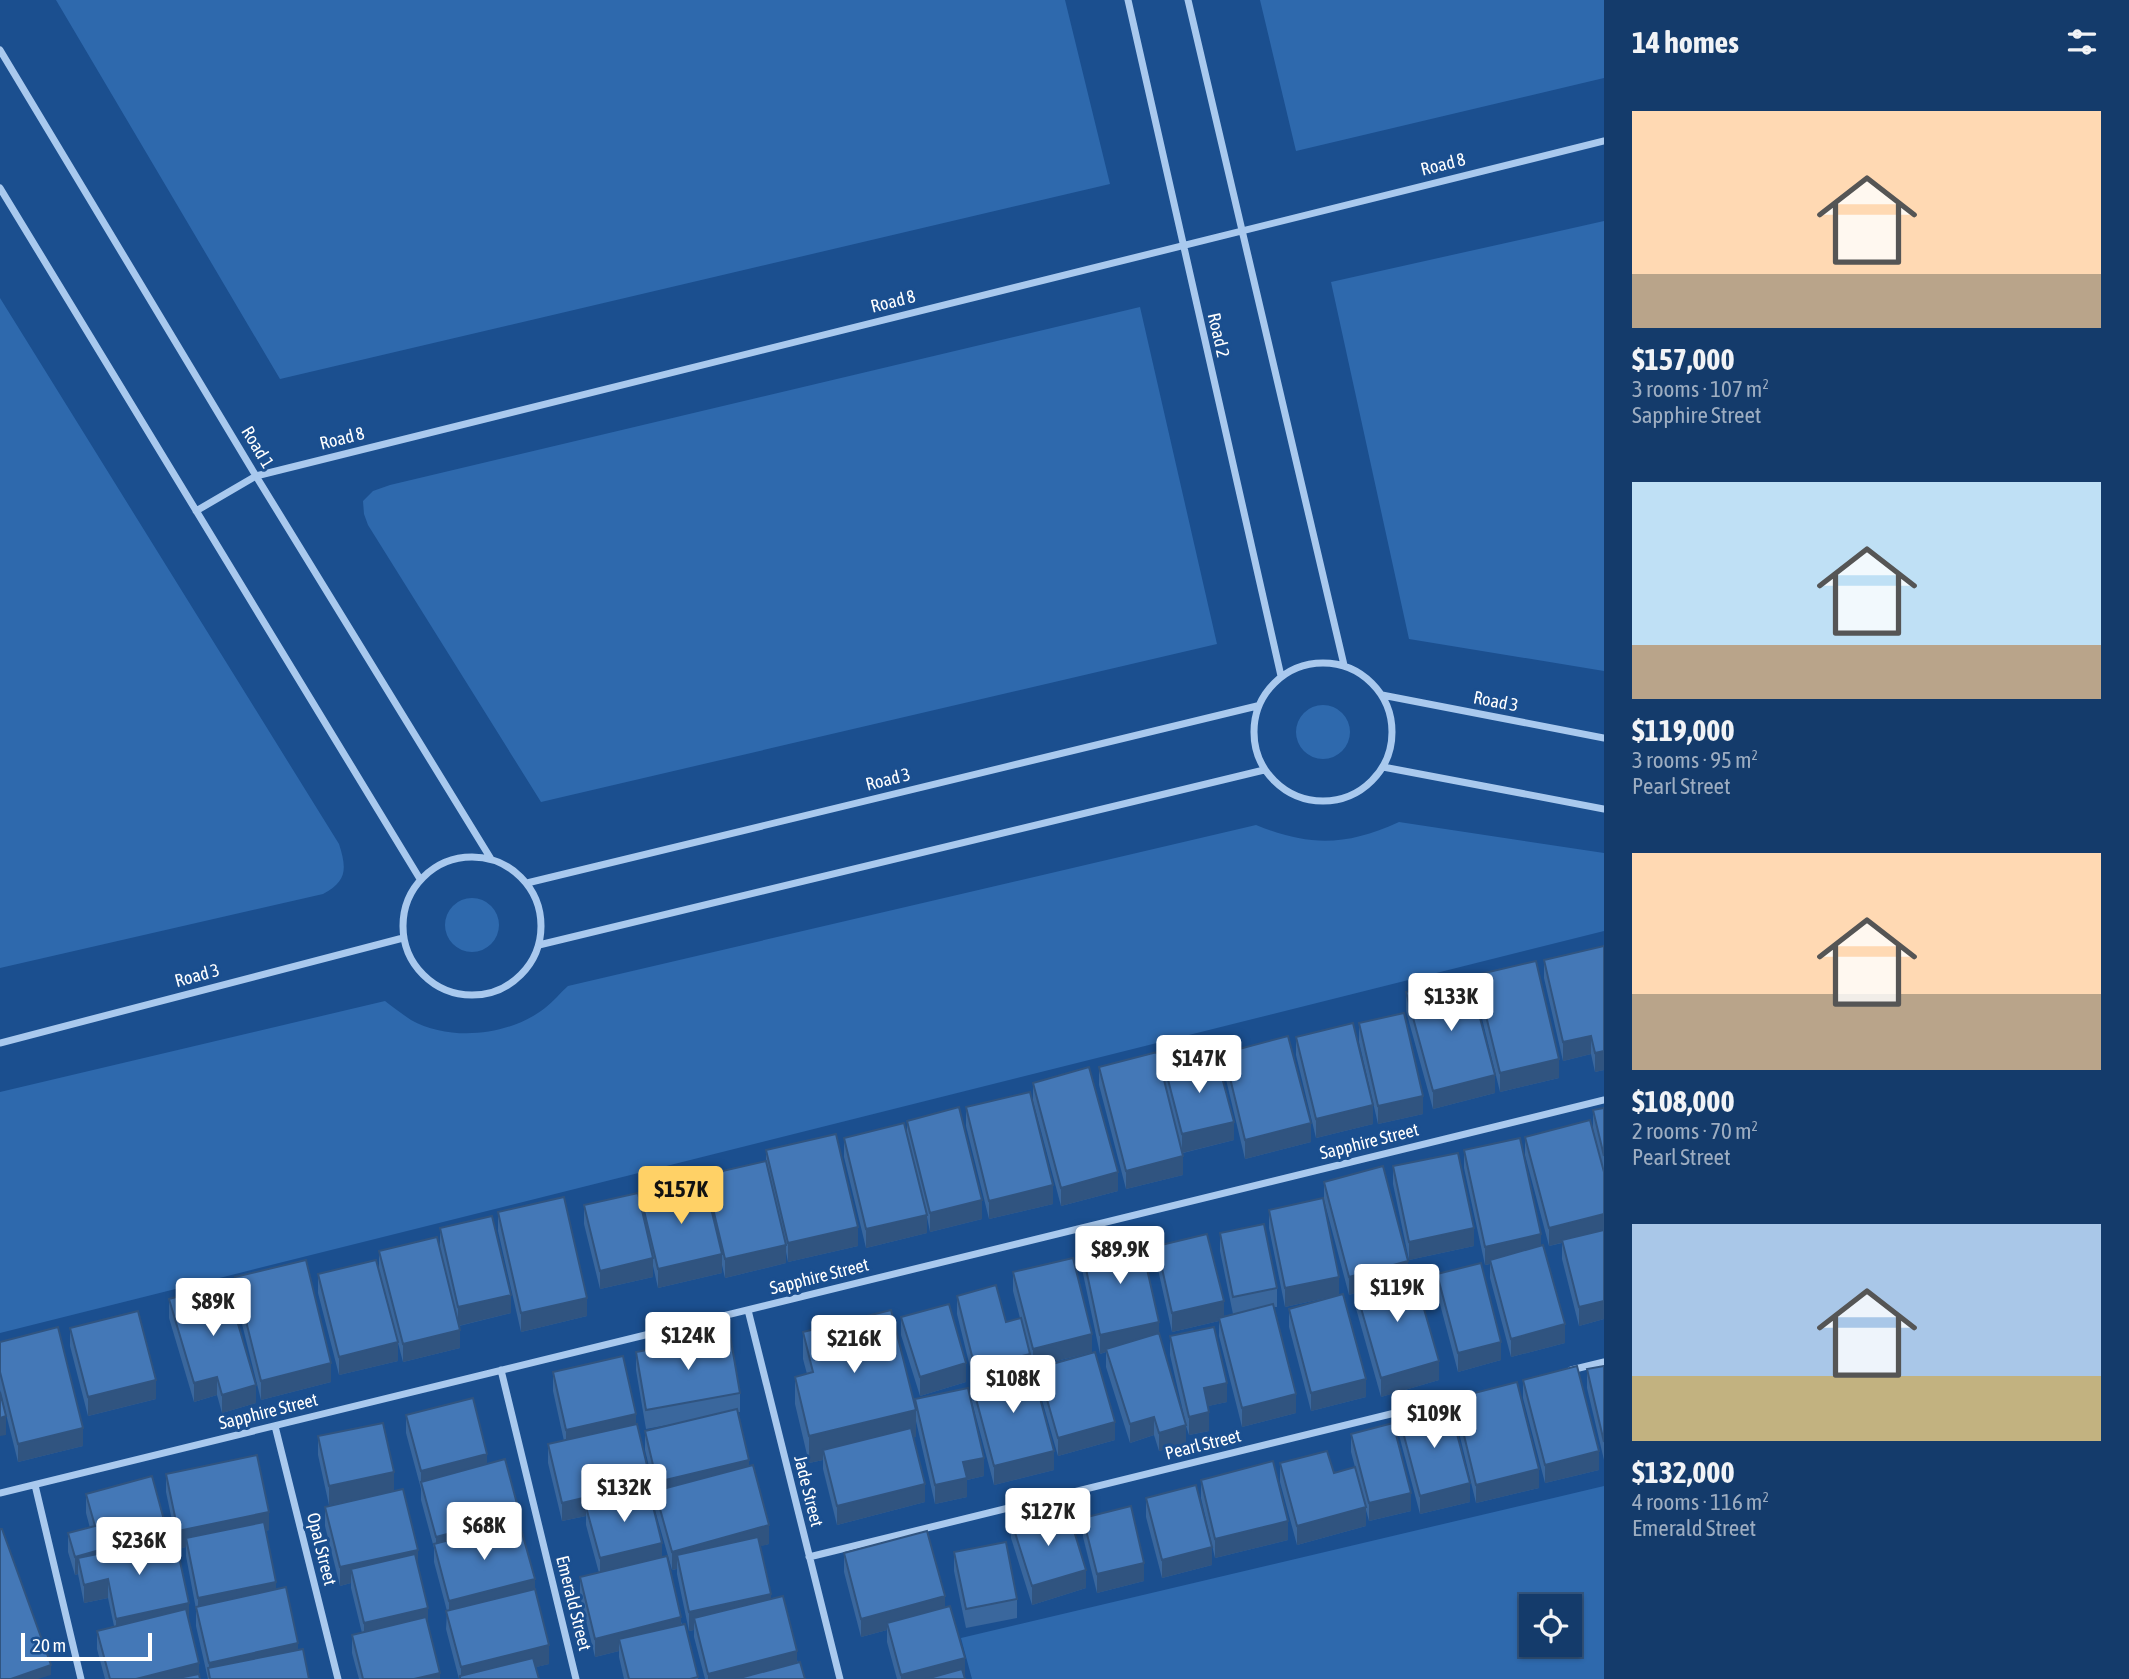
<!DOCTYPE html>
<meta charset="utf-8">
<style>
body{margin:0;font-family:"Asap Condensed",sans-serif;background:#1d4271;color:#f1f3f6;height:100vh;display:flex;flex-direction:column;font-size:26px;white-space:nowrap}
*{box-sizing:border-box;margin:0}
p{font-size:23px;color:#9dadc1}
.icon{flex:none;width:38px;height:38px;fill:none;stroke:currentColor;stroke-width:2;stroke-linecap:round;stroke-linejoin:round}
.map{position:relative;flex:1;overflow:hidden}
.drawer{display:flex;flex-direction:column;background:#143b6b;width:525px}
.drawer>*{flex:none}
.tools{position:absolute;left:1519px;top:1594px;display:grid;gap:14px}
.tools a{display:grid;place-items:center;width:63px;height:63px;border-radius:0px;background:#143b6b;box-shadow:0 2px 5px #0004,0 0 0 2px #33557e;font-size:35px}
.scale{position:absolute;left:21px;bottom:18px;width:131px;box-sizing:border-box;padding-left:7px;border:4px solid #fff;border-top:0;font-size:19px;line-height:24px;white-space:nowrap;color:#fff;-webkit-text-stroke:5px #1b4f8f;paint-order:stroke}
.price{position:absolute;translate:-50% -60px;padding:0 16px;border-radius:7px;background:#fff;color:#222;font-size:23px;line-height:46px;filter:drop-shadow(0 2px 4px #0008)}
.price::after{content:'';position:absolute;left:50%;top:42px;width:21px;height:16px;margin-left:-10px;background:inherit;clip-path:polygon(0 0,100% 0,50% 100%)}
.price.on{background:#ffd166;color:#111}
ul{padding:0;list-style:none}
li{display:grid;align-content:center;gap:14px;height:371px;padding:0 28px}
li span{display:grid;place-items:center;height:217px;border-radius:0px;color:#555}
li>.icon{margin-inline-start:auto}
span .icon{width:126px;height:126px;fill:#fffc;stroke-width:1}
li b{font-size:30px}
h2{display:flex;justify-content:space-between;align-items:center;height:84px;padding:0 28px;font-size:30px}
main{display:flex;flex:1;min-height:0}
.map>svg:first-child{display:block}
.green{fill:#2e69ad;fill-rule:evenodd}
.lines{fill:none;stroke-linecap:round;stroke-linejoin:round}
.street{stroke:#a9c9ee;stroke-width:7}
.wall{fill:#3a679d}
.shaded-wall{fill:#305480}
.building{fill:#4478b7;stroke:#305480;stroke-width:2}
.labels{text-anchor:middle;dominant-baseline:central;stroke-width:6;stroke-linejoin:round;paint-order:stroke}
.street-label{font-size:18px;fill:#fff;stroke:#1b4f8f}
</style>
<main>
<div class="map">
<svg width="1604" height="1679" viewBox="0 0 1604 1679">
<rect width="100%" height="100%" fill="#1b4f8f"/>
<path class="green" d="M56,0h1009l45,184 -830,195z
M1260,0h344v78l-308,73z
M1604,221v450l-195,-32 -78,-357z
M0,298l339,546c8,25 8,37 -16,50l-323,74z
M1140,307l77,337 -676,158 -173,-277 -4,-11 -1,-13 10,-10 17,-6z
M1296 732a27 27 0 1 1 54 0a27 27 0 1 1-54 0Z
M1399,822l205,31v78l-1604,402v-241l385,-91c8,6 17,13 26,19 40,22 98,16 134,-12 8,-6 15,-15 23,-22l688,-161c54,22 90,21 143,-3z
M445 925a27 27 0 1 1 54 0a27 27 0 1 1-54 0Z
M1604,1486v193h-632l-11,-41zM1531,1606h39v39h-39z"/>
<g class="lines">
<path class="street" d="M1128,0l153,676
M1188,0l156,665
M0,50l256,426 235,383
M0,188l420,691
M196,511l60,-35 1348,-335
M1254 732a69 69 0 1 1 138 0a69 69 0 1 1-138 0Z
M1382,695l222,43
M1383,767l221,42
M403 926a69 69 0 1 1 138 0a69 69 0 1 1-138 0Z
M527,883l730,-177
M539,945l725,-175
M0,1043l403,-105
M748,1310l92,369
M501,1370l75,309
M1571,1370l33,-8
M275,1426l63,253
M35,1485l46,194
M0,1493l1604,-393
M809,1557l655,-161"/>
</g>
<path class="wall" d="M1604,946v124l-9,2 -4,-18 -28,7 -19,-83v-18z
M1476,975l83,103 -59,14 -24,-98z
M1406,992l89,101 -62,16 -27,-98z
M1359,1023l64,91 -45,10 -19,-82z
M1296,1037l77,87 -57,14 -20,-83z
M1224,1053l87,89 -66,17 -21,-88z
M1099,1067l66,17v-16l69,72 -51,13v22l-57,14 -27,-104z
M1033,1083l85,108 -57,15 -28,-105z
M966,1107l87,97 -64,15 -23,-93z
M1604,1108v211l-25,7 -17,-67v-16l-13,3 -24,-91v-18l73,11 -5,-19v-19z
M907,1121l75,98 -52,13 -3,-15v16l-61,15 -22,-91v-19h63z
M766,1150l92,96 -70,16 -2,-10v11l-61,15 -3,-13v8l-64,15 -5,-22v11l-53,12 -16,-65v-19l57,1v-8l64,-15v-8l61,-14z
M1464,1150l77,95 24,98 -54,14 -21,-79v-14l-5,1 -21,-97z
M1393,1166l81,80 -65,14 -16,-76z
M1324,1182l84,90 31,108 -58,17 -26,-92v-12l-6,2 -25,-95z
M1269,1210l70,85 27,102 -55,14 -22,-84v-18l50,-14 -54,12 -16,-79z
M498,1212l89,104 -66,16 -23,-101z
M440,1228l71,85 -52,13 1,22 -57,14 -24,-92v-19l61,-4z
M1220,1233l57,55v19h-3l22,106 -54,14 -23,-91v-15l-47,11 -15,-67v-19l67,70 9,-2 -13,-63z
M1082,1250l77,83 26,87 -15,-65v-19l57,66 -19,4 1,25 -20,4 -3,-9v17l-27,8 -5,-16 -24,8 -24,-76v-15l-6,2 -18,-85z
M1013,1272l79,80 -59,15 -3,-8v5l24,106 -60,15 -23,-87v-18l2,-1 -16,-65v-18l49,26 14,-4 -7,-27z
M318,1274l80,87 -59,14 -21,-82z
M1437,1274l64,86 -43,12 -21,-79z
M235,1277l96,105 -70,18 -26,-104z
M169,1299l87,104 -34,10 -5,-18 -23,7 -25,-84z
M901,1317l65,65 -46,14 -19,-61z
M70,1328l86,71 -68,17 -18,-70z
M803,1332l112,75v-8l69,77 -17,4v17l-32,7 -19,-83v16h-3l12,65 -88,23 -14,-56v-9l-14,3 -14,-59v-27l12,-3 -4,-15z
M0,1342l83,104 -65,16 -18,-72z
M636,1352l104,41v19h-3l12,54 20,78 -9,2 11,53 34,80h-100l-11,-42v-7l-5,1 -12,-57v-5l-5,1 -17,-60v-19l-10,-41v-19l39,-9 -38,7 -10,-59z
M1604,1366v94l-17,-72v-19z
M1038,1368l77,72 -57,16 -20,-70z
M553,1372l83,52 26,133 36,122h-74l-5,-22v-6l-24,6 -15,-61v-19l19,-4 -13,-48v-9l-24,5 -14,-58v-19l16,-3 -11,-50z
M1523,1380l76,90 -54,13 -22,-85z
M1455,1398l84,90 -63,15 -21,-87z
M406,1415l81,49 33,61 15,64 14,75 -13,3 3,12h-80l-13,-50 1,-18 -13,-49v-14l-13,-48v-11l-15,-56z
M1399,1417l71,85 -50,12 -21,-79z
M1351,1434l60,77 -42,10 -3,-11v16l-69,19 -17,-63v-19l54,10 21,-6 -4,-15z
M318,1436l76,55 -65,14 -11,-50z
M166,1474l103,56 -4,1 11,59 33,89h-101l-12,-53v-17l-10,-53v-9l-8,2 -12,-57z
M1201,1480l87,60 -73,18 -14,-60z
M86,1494l81,45 22,82 11,58h-95l-8,-30v-18l17,-5 -6,-28 -24,5 -6,-29 -3,1 -7,-23v-19l22,-5 -4,-15z
M1146,1498l66,67 -50,13 -16,-61z
M325,1507l93,59 10,60 12,53h-81l-7,-26v-18l10,-2 -11,-45v-5l-11,3 -15,-60z
M1083,1518l61,63 -47,12 -14,-56z
M1011,1520l36,5 39,63 -54,17 -21,-67z
M954,1552l63,47v19l-51,10 -12,-57z
M844,1553l101,54 20,69h-1l1,3h-68l-10,-37v-12l-26,7 -17,-65z"/>
<path class="shaded-wall" d="M1591,1036v18l-28,7v-19z
M1604,1051v19l-9,2v-19z
M1559,1059v19l-59,14v-19z
M1495,1075v18l-62,16v-18z
M1423,1096v18l-45,10v-18z
M1373,1105v19l-57,14v-19z
M1234,1122v18l-52,13v-19z
M1311,1123v19l-66,17v-19z
M1183,1156v19l-57,14v-18z
M1118,1172v19l-57,15v-18z
M1053,1185v19l-64,15v-18z
M982,1200v19l-52,13v-19z
M1604,1214v18l-55,14v-18z
M927,1215v18l-61,15v-19z
M858,1227v19l-70,16v-19z
M1474,1228v18l-65,14v-18z
M1541,1234v19l-51,7v4l-5,1v-18z
M786,1245v18l-61,15v-19z
M722,1254v19l-64,15v-19z
M653,1258v19l-53,12v-18z
M1408,1261v19l-53,7v6l-6,2v-18z
M1339,1277v18l-54,12v-19z
M511,1295v18l-53,13v-19z
M587,1298v18l-66,16v-19z
M1224,1301v19l-5,-2v3l-47,11v-19z
M1604,1301v18l-25,7v-19z
M1159,1322v18l-53,9v3l-6,2v-19z
M1565,1324v19l-54,14v-18z
M460,1330v18l-57,14v-18z
M1092,1334v18l-59,15v-18z
M398,1342v19l-59,14v-18z
M1501,1342v18l-43,12v-19z
M1030,1354v19l-55,13v-18z
M1439,1361v19l-58,17v-19z
M331,1363v19l-70,18v-19z
M966,1363v19l-46,14v-19z
M217,1377v18l-23,7v-19z
M1366,1379v18l-55,14v-18z
M156,1380v19l-68,17v-19z
M1227,1383v19l-23,5v-19z
M256,1385v18l-34,10v-18z
M1296,1394v19l-54,14v-19z
M916,1410v27l-91,22 -2,-9v10l-14,3v-27z
M1209,1412v19l-20,4v-18z
M636,1414v18l-70,16v-18z
M6,1416v19l-6,1v-18z
M1154,1417v18l-24,8v-19z
M1115,1422v18l-57,16v-18z
M1186,1425v18l-27,8v-18z
M83,1428v18l-65,16v-18z
M1054,1451v19l-60,15v-19z
M1599,1451v19l-54,13v-18z
M487,1454v18l-66,10v-11z
M984,1458v18l-17,4v17l-32,7v-19l28,-23z
M749,1460v18l-92,22v-18z
M1539,1469v19l-63,15v-18z
M394,1472v19l-65,14v-19z
M651,1482v19l-65,6v9l-24,5v-18z
M1470,1483v19l-50,12v-18z
M925,1484v18l-88,23v-19z
M1411,1493v18l-42,10v-18z
M1366,1507v19l-69,19v-19z
M269,1512v18l-82,17 -1,-9v9l-8,2v-18z
M520,1515v18l-84,19v-15z
M1288,1521v19l-73,18v-19z
M769,1525v19l-89,24 -3,-13v14l-5,1v-18z
M167,1531v19l-89,8v16l-3,1v-18z
M662,1543v19l-62,15v-19z
M1212,1547v18l-50,13v-18z
M418,1550v18l-67,1v14l-11,3v-19z
M1144,1563v18l-47,12v-19z
M1086,1570v18l-54,17v-19z
M108,1579v19l-24,5v-18z
M535,1579v19l-86,22v-19z
M276,1582v18l-78,16v-18z
M771,1594v19l-77,5v12l-5,1v-19z
M945,1596v19l-58,8v7l-26,7v-18z
M189,1603v18l-73,16v-18z
M428,1608v18l-64,16v-19z
M681,1617v19l-62,3v12l-24,6v-18z
M298,1643v18l-89,11v-9z
M549,1645v19l-62,15h-26v-12z
M797,1651v18l-37,10h-52v-5z
M965,1658v18l-11,3h-53v-4z
M199,1663v16h-63z
M51,1665v10l-13,4h-27z
M440,1673v6h-26z"/>
<path class="building" d="M1604,946v105l-9,2 -4,-17 -28,6 -19,-82z
M1536,961l23,98 -59,14 -24,-98z
M1469,976l26,99 -62,16 -27,-99z
M1404,1013l19,83 -45,10 -19,-83z
M1353,1023l20,82 -57,14 -20,-82z
M1288,1036l23,87 -66,17 -21,-87z
M1157,1052l26,104 -57,15 -27,-104z
M1216,1055l18,67 -52,12 -17,-66z
M1089,1067l29,105 -57,16 -28,-105z
M1030,1092l23,93 -64,16 -23,-94z
M959,1107l23,93 -52,13 -23,-92z
M1604,1108v48l-11,-46z
M1590,1120l14,52v42l-55,14 -24,-91z
M904,1123l23,92 -61,14 -22,-91z
M836,1134l22,93 -70,16 -22,-93z
M1520,1138l21,96 -56,13 -21,-97z
M1458,1153l16,75 -65,14 -16,-76z
M766,1161l20,84 -61,14 -20,-84z
M1383,1166l25,95 -59,16 -25,-95z
M705,1183l17,71 -64,15 -17,-71z
M638,1193l15,65 -53,13 -16,-66z
M564,1197l23,101 -66,15 -23,-101z
M1323,1198l16,79 -54,11 -16,-78z
M492,1216l19,79 -53,12 -18,-79z
M1264,1224l13,64 -44,9 -13,-64z
M1604,1230v71l-25,6 -17,-67z
M1207,1234l17,67 -52,12 -15,-67z
M437,1237l23,93 -57,14 -24,-93z
M1140,1238l19,84 -59,13 -18,-85z
M1543,1245l22,79 -54,15 -21,-79z
M1073,1258l19,76 -59,15 -20,-77z
M306,1260l25,103 -70,18 -26,-104z
M376,1260l22,82 -59,15 -21,-83z
M1481,1263l20,79 -43,11 -21,-79z
M1413,1271l26,90 -58,17 -26,-91z
M226,1283l30,102 -34,10 -5,-18 -23,6 -25,-84z
M996,1285l10,37 15,-4 9,36 -55,14 -18,-72z
M1343,1294l23,85 -55,14 -22,-84z
M949,1304l17,59 -46,14 -19,-60z
M1273,1304l23,90 -54,14 -23,-90z
M891,1310l25,100 -107,26 -14,-59 18,-5 -10,-40z
M138,1311l18,69 -68,17 -18,-69z
M58,1327l25,101 -65,16 -18,-72v-30z
M1214,1327l13,56 -23,5 5,24 -20,5 -19,-81z
M1159,1333l27,92 -27,8 -5,-16 -24,7 -24,-75z
M730,1335l10,58 -94,17 -10,-58z
M1095,1352l20,70 -57,16 -20,-70z
M623,1356l13,58 -70,16 -13,-58z
M1031,1364l23,87 -60,15 -23,-86z
M1577,1366l22,85 -54,14 -22,-85z
M1604,1366v76l-17,-73z
M1517,1382l22,87 -63,16 -21,-87z
M968,1388l16,70 -21,4 4,16 -32,7 -20,-86z
M0,1392l6,24 -6,2z
M473,1398l14,56 -66,17 -15,-56z
M1449,1404l21,79 -50,13 -21,-79z
M737,1409l12,51 -92,22 -12,-51z
M383,1423l11,49 -65,14 -11,-50z
M1393,1423l18,70 -42,10 -18,-69z
M637,1424l14,58 -89,21 -14,-59z
M911,1428l14,56 -88,22 -14,-56z
M1327,1451l7,22 21,-6 11,40 -69,19 -17,-63z
M257,1455l12,57 -91,19 -12,-57z
M505,1459l15,56 -84,22 -15,-55z
M1273,1461l15,60 -73,18 -14,-59z
M753,1465l16,60 -97,27 -17,-61z
M152,1476l15,55 -92,26 -7,-24 27,-7 -9,-32z
M1196,1485l16,62 -50,13 -16,-62z
M403,1489l15,61 -78,17 -15,-60z
M649,1490l13,53 -62,15 -14,-51z
M1131,1506l13,57 -47,11 -14,-56z
M1042,1510l5,15 23,-7 16,52 -54,16 -21,-66z
M264,1522l12,60 -78,16 -12,-60z
M519,1522l16,57 -86,22 -15,-57z
M0,1529h2l49,136 -40,14h-11z
M927,1531l18,65 -84,23 -17,-66z
M758,1537l13,57 -82,18 -12,-57z
M175,1538l14,65 -73,16 -8,-40 -24,6 -6,-27z
M1006,1542l11,57 -51,10 -12,-57z
M415,1554l13,54 -64,15 -13,-54z
M667,1556l14,61 -86,22 -15,-62z
M286,1587l12,56 -89,20 -13,-56z
M535,1589l14,56 -88,22 -15,-56z
M783,1596l14,55 -89,23 -14,-56z
M950,1606l15,52 -64,17 -14,-52z
M186,1609l13,54 -63,16h-26l-13,-48z
M426,1617l14,56 -26,6h-51l-11,-44z
M685,1624l13,53 -8,2h-61l-10,-40z
M303,1649l6,30h-99l-2,-11z
M533,1658l6,21h-79v-3z
M800,1662l5,17h-69z
M962,1669l3,10h-39z
M199,1674l1,5h-27z"/>
<g class="labels">
<g class="street-label">
<text transform="translate(1443 164) rotate(-14)">Road 8</text>
<text transform="translate(893 301) rotate(-14)">Road 8</text>
<text transform="translate(1219 335) rotate(77)">Road 2</text>
<text transform="translate(342 438) rotate(-14)">Road 8</text>
<text transform="translate(258 447) rotate(59)">Road 1</text>
<text transform="translate(1496 701) rotate(11)">Road 3</text>
<text transform="translate(888 779) rotate(-14)">Road 3</text>
<text transform="translate(197 975) rotate(-15)">Road 3</text>
<text transform="translate(1369 1141) rotate(-14)">Sapphire Street</text>
<text transform="translate(819 1276) rotate(-14)">Sapphire Street</text>
<text transform="translate(268 1411) rotate(-14)">Sapphire Street</text>
<text transform="translate(1203 1444) rotate(-14)">Pearl Street</text>
<text transform="translate(809 1491) rotate(76)">Jade Street</text>
<text transform="translate(322 1549) rotate(76)">Opal Street</text>
<text transform="translate(574 1603) rotate(76)">Emerald Street</text>
</g>
</g>
</svg>
<div class="tools">
<a><svg class="icon" aria-label="locate" viewBox="0 0 24 24"><circle cx="12" cy="12" r="6"/><path d="M12 2v4M12 18v4M2 12h4M18 12h4"/></svg></a>
</div>
<div class="scale">20 m</div>
<b class="price" style="left:1451px;top:1033px">$133K</b>
<b class="price" style="left:1199px;top:1095px">$147K</b>
<b class="price on" style="left:681px;top:1226px">$157K</b>
<b class="price" style="left:1120px;top:1286px">$89.9K</b>
<b class="price" style="left:1397px;top:1324px">$119K</b>
<b class="price" style="left:213px;top:1338px">$89K</b>
<b class="price" style="left:688px;top:1372px">$124K</b>
<b class="price" style="left:854px;top:1375px">$216K</b>
<b class="price" style="left:1013px;top:1415px">$108K</b>
<b class="price" style="left:1434px;top:1450px">$109K</b>
<b class="price" style="left:624px;top:1524px">$132K</b>
<b class="price" style="left:1048px;top:1548px">$127K</b>
<b class="price" style="left:484px;top:1562px">$68K</b>
<b class="price" style="left:139px;top:1577px">$236K</b>
</div>
<section class="drawer">
<h2>14 homes<svg class="icon" aria-label="filters" viewBox="0 0 24 24"><path d="M4 7h16M4 17h16"/><circle cx="9" cy="7" r="2"/><circle cx="15" cy="17" r="2"/></svg></h2>
<ul>
<li><span style="background:linear-gradient(#ffd9b3 75%,#b9a48a 0)"><svg class="icon" aria-label="home" viewBox="0 0 24 24"><path d="M3 11l9-7 9 7M6 9v11h12V9"/></svg></span><div><b>$157,000</b><p>3 rooms · 107 m²</p><p>Sapphire Street</p></div></li>
<li><span style="background:linear-gradient(#bfe0f5 75%,#b9a48a 0)"><svg class="icon" aria-label="home" viewBox="0 0 24 24"><path d="M3 11l9-7 9 7M6 9v11h12V9"/></svg></span><div><b>$119,000</b><p>3 rooms · 95 m²</p><p>Pearl Street</p></div></li>
<li><span style="background:linear-gradient(#ffd9b3 65%,#b9a48a 0)"><svg class="icon" aria-label="home" viewBox="0 0 24 24"><path d="M3 11l9-7 9 7M6 9v11h12V9"/></svg></span><div><b>$108,000</b><p>2 rooms · 70 m²</p><p>Pearl Street</p></div></li>
<li><span style="background:linear-gradient(#a9c7e8 70%,#c2b280 0)"><svg class="icon" aria-label="home" viewBox="0 0 24 24"><path d="M3 11l9-7 9 7M6 9v11h12V9"/></svg></span><div><b>$132,000</b><p>4 rooms · 116 m²</p><p>Emerald Street</p></div></li>
</ul>
</section>
</main>
